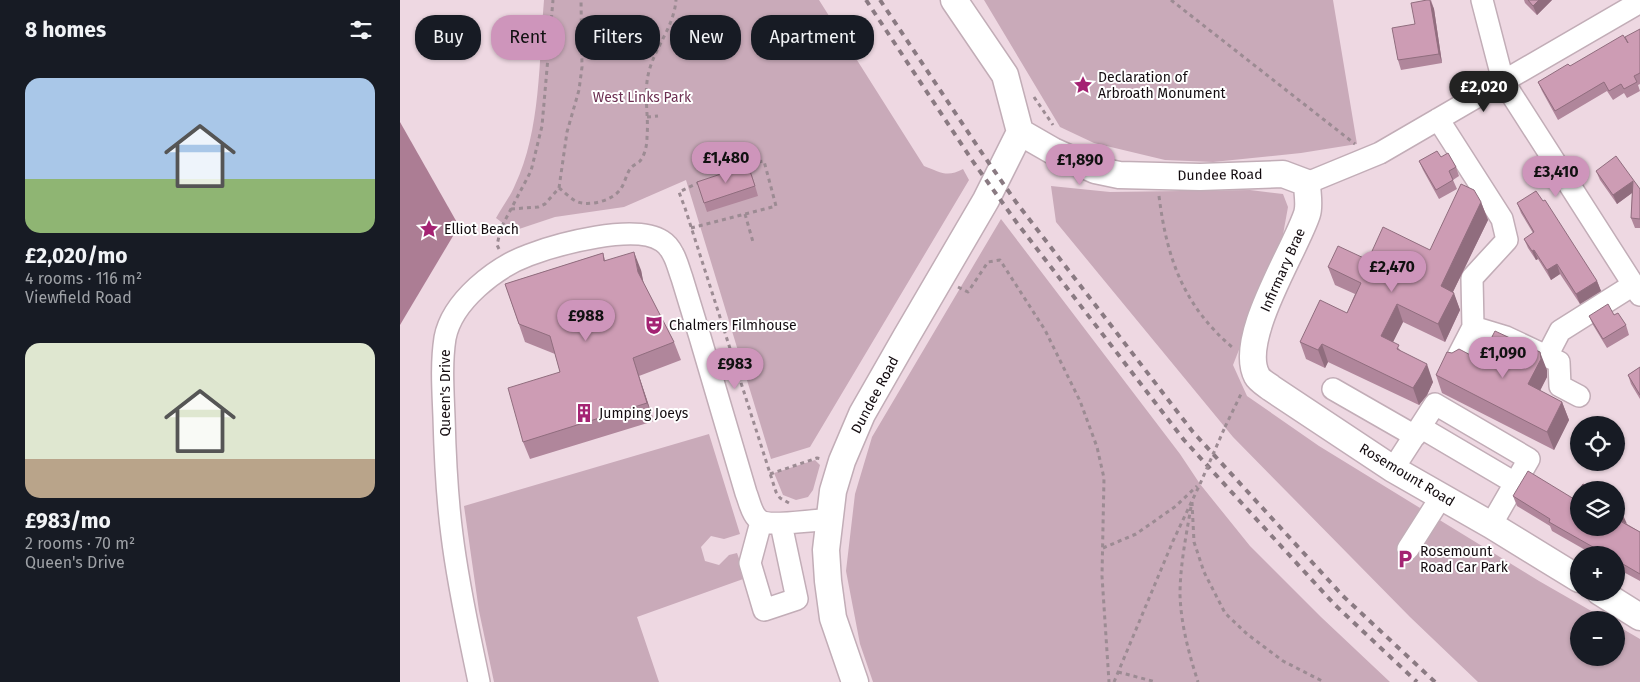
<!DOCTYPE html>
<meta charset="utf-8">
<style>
body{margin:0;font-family:"Fira Sans",sans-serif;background:#242831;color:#f1f3f6;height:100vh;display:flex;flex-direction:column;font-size:19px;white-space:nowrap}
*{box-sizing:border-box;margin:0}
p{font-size:16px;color:#9ea1a6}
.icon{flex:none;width:28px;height:28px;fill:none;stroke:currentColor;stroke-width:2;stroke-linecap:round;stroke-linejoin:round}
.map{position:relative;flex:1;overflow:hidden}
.details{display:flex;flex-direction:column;background:#171b24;width:400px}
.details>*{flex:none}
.hud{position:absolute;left:15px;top:15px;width:475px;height:45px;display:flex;gap:10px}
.buttons{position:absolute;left:1170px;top:416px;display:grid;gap:10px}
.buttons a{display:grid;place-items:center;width:55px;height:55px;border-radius:50%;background:#171b24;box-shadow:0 1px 4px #0004;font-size:25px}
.price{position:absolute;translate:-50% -42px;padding:0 11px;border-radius:18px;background:#ce95bb;color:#111;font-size:16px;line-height:32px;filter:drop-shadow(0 1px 2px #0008)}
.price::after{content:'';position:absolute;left:50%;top:30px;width:15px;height:11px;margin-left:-8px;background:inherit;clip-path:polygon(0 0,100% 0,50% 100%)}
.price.on{background:#222;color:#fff}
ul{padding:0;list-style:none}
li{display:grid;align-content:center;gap:10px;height:265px;padding:0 25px}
li span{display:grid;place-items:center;height:155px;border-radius:15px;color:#555}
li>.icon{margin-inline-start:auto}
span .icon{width:90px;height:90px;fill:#fffc;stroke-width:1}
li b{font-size:21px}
h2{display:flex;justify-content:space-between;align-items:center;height:60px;padding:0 25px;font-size:21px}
.pill{padding:0 18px;border-radius:20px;background:#171b24;box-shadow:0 1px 4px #0004;font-size:18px;line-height:45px}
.pill.on{background:#ce95bb;color:#111}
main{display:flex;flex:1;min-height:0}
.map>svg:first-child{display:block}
.green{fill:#c9aab9}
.water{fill:#ac7d94}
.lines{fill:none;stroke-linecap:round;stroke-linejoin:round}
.minor-casing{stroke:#c2adb7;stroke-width:24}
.major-casing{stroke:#c2adb7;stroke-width:29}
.path{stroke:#9c8b93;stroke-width:3;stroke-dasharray:4 4;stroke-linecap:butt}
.minor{stroke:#fff;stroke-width:21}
.major{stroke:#fff;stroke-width:26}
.rail{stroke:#8a7a82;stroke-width:4;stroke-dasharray:6 6;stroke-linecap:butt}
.path-bridge{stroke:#9c8b93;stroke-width:3;stroke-dasharray:4 4;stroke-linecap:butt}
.wall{fill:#b0869b}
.shaded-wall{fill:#906d7e}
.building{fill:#cd9cb4;stroke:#906d7e}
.labels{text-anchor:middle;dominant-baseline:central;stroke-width:4;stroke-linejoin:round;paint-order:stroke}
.poi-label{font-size:14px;fill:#130b0f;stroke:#fff;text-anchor:start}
.park-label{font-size:14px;fill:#6d3052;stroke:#fff}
.street-label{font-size:14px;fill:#130b0f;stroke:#fff}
</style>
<main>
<section class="details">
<h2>8 homes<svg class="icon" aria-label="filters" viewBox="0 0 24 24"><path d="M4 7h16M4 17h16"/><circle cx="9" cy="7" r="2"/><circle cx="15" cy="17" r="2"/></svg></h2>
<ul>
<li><span style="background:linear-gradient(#a9c7e8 65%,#8fb573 0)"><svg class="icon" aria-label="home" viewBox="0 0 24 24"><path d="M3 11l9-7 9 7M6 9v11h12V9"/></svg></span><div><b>£2,020/mo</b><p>4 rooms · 116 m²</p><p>Viewfield Road</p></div></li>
<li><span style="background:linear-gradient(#dfe7d0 75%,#b9a48a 0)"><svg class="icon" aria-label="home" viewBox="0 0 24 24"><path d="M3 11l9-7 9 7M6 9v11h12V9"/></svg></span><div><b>£983/mo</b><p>2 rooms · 70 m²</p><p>Queen's Drive</p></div></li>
</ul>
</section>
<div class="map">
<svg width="1240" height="682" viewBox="0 0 1240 682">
<rect width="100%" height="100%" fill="#eed8e2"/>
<path class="green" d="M144,0h275l105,166c16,6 23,12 39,3l6,11 -159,267 -39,12 -85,-279 -62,27 -69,10 -42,14 -17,-13c6,-11 14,-21 19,-33 26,-54 24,-126 29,-185z
M584,0h349l24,144 -56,9 -88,9 -48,-2 -71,-17 -34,-16z
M651,186l59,6 140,-2 33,4 5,13 -6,33 -49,125 14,31 72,50 220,135 68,39h-28v38h37v-33l24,14v43h-162l-68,-65 -177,-180 -177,-215z
M601,219l179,235 20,30 50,62 71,71 69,65h-517l-13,-38 -14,-73 9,-77 17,-57z
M309,434l31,100 -16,5 -13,-3 -10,11 4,14 14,4 10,-10 8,-2 9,25 -109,39 22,65h-165l-15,-71 -15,-105z
M415,460l5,5 -7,25 -5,7 -12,3 -13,-5 -9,-22z"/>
<path class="water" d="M0,122l59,104 -59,99z"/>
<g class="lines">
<g class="minor-casing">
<path id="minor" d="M1082,0l21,81 137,214
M1038,119l64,100 5,21 -35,38 1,49 33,10 53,25 1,24 19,10
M907,183l73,-30 260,-151
M1147,356l13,-25 73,-46
M1057,358l16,-31
M933,389l82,47
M1020,427l95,56
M993,469l42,-65 94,55 -38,66
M361,522l-11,41 14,47 33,-11 -16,-75
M1008,549l33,-52
M79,682c-10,-49 -21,-97 -27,-147 -5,-38 -7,-79 -8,-118 -1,-26 -3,-53 1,-79 7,-37 51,-71 84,-83 29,-11 106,-32 133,-14 5,3 8,7 11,13 4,7 6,16 9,24 6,20 12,39 18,59 15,52 31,104 46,156 3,7 5,19 11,25 9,11 55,1 72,2"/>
</g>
<g class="major-casing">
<path id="major" d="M620,132l33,19 42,19 24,5 81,2 83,-3 24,9c0,9 3,22 0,31 -12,37 -70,125 -50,162 2,4 10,9 14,12l122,81 98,56 88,54
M1200,592l40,25
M455,682l-22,-64 -5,-37 -2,-31 7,-59 9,-30 20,-47 44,-77 80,-137 34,-68 -15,-57 -51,-75"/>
</g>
<path class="path" d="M771,0l184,144
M634,97l19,28
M247,117l11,-1
M300,182l-21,10 6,16 91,284 4,6 9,5
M159,188c7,5 14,14 23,15 12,2 30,-3 38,-13 5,-7 6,-15 10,-21 2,-3 6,-5 9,-7 6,-6 8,-17 8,-25 2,-23 -4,-42 2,-66 7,-25 25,-45 27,-71
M759,196c8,64 25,110 74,152
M111,209l27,-2 7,-3 14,-16 8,-56 12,-42 3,-23 -1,-67
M345,214l8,28
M291,228l85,-22 -12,-45 -11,2 -23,8
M99,249l-2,-4 4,-17 30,-57 11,-45 11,-126
M558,287l10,5 20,-30 12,-2 45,70 35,71 17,46 7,31 -2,98 7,106
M825,427l17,-35
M370,474l47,-16 5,1
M792,502l2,40 10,30 21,41 22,21 36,27 41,21
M791,507c-5,29 -11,59 -11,88 1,30 9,59 18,87
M703,548l33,-14 40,-28 21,-20
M718,672l38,10
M714,682l59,-141 27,-57"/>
<use href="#minor" class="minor"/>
<use href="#major" class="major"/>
<path class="rail" d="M466,0l108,163 43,60 167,217 150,164 83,78
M480,0l104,156 32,46 177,230 150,164 92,86"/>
<path class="path-bridge" d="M800,484l25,-57"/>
</g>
<path class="wall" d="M1031,0l3,9 8,54 -41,7 -3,-10 17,-36z
M1124,0h28l-15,15 -12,-12z
M1240,29v55l-2,1 2,6 -13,7 -3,-5 -11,7 -6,-9 -49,29 -16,-29 -4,-9 88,-42z
M1041,157l15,10 3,9 -6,4 4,9 -18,10 -16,-29 -4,-9z
M1196,171l44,18v39h-5l-4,-10 1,-25 -15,11 -17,-24z
M352,175l6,21 -51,16 -3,-9z
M1081,202l7,18 -35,72 7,18 -15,32 -42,-20 -10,20 8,9 32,31 -6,13 -8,10 -91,-43 -3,6 -19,-9 -6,-17 47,-29 8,-19 -20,-9 -7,-18 102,-17z
M1117,203l80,78 4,10 -21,13 -20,-30 -9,6 -13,-21 -2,1 -8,-12 -4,-9 9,-6 -12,-20z
M203,253l2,7 36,10 2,12 31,60 7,18 -42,16 15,45 -124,38 -7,-17 37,-70 -5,-18 -30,-12 -20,-58z
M1214,315l12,10 3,10 -22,13 -14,-23 -4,-9z
M1080,360l67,10v7l-7,14 22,11 7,18 -15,30 -112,-57 -6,-18z
M1240,367v32l-9,-15 -3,-9z
M1113,496l61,3 53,25 13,8v49l-24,-13v-13h-22l-42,-24 -2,-5 -33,-20z"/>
<path class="shaded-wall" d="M1030,0l4,9 8,54 -3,-9z
M1139,0h13l-15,15 -4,-9z
M1233,181l3,9 -19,14 -4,-9z
M1081,202l7,18 -41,84 -6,-18z
M1134,250l4,9 -2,1 -4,-9z
M234,252l7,18 4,20 -7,-18z
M1157,264l3,10 -9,6 -4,-10z
M1197,281l4,10 -21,13 -4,-10z
M1054,293l6,17 -15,32 -7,-18z
M997,304l6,18 -16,32 -6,-18z
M922,344l6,18 -3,6 -7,-18z
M1140,352l7,18v7l-13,25 -6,-18z
M233,358l21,63 -7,-18z
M1027,364l6,18 -6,13 -8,10 -6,-17z
M1162,402l7,18 -15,30 -7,-18z
M1223,515l4,9 -7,-3z"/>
<path class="building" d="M1027,0h3l9,54 -41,6 -6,-32 23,-4 -4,-21z
M1128,0h11l-6,6z
M1240,29v44l-6,3 3,6 -13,7 -3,-5 -12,7 -5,-9 -49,29 -17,-29 30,-18 2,2 53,-31 5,8 -3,-6z
M1037,151l4,6 7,-4 8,14 -7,4 4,9 -17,10 -17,-29z
M1216,156l24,33v30l-9,-1 2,-37 -20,14 -17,-24z
M348,165l7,21 -51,17 -7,-21z
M1061,184l13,6 7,12 -40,84 13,7 -16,31 -41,-20 -16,32 18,9 -2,4 30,15 -7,13 -7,11 -91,-44 -4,6 -18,-8 20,-42 27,13 14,-30 -33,-16 10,-21 30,14 15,-33 47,23z
M1136,191l7,10 2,-1 52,81 -21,13 -19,-30 -10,6 -13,-20 -2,1 -8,-12 10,-7 -17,-29z
M234,252l4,20 36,70 -41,16 14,45 -124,39 -15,-54 52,-16 -10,-36 -31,-12 -14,-40 98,-31 1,8z
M1208,304l6,11 4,-2 8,12 -23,14 -14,-23z
M1095,331l45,21 1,7 -13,25 34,18 -15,30 -111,-57 11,-23 5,1 7,-4 21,11z
M1240,367v28l-12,-20z
M1128,471l46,28 5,-8v37h37v-17l7,4 -3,6 20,11v42l-24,-14v-5h-9l-58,-33 1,-3 -37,-23z
M1183,484l10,6h-14z"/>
<defs>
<g id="sight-bare" transform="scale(1.5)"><path d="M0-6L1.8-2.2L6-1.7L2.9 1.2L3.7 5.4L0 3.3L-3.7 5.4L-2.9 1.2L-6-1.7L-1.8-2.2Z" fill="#a42373" stroke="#fff" stroke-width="2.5" paint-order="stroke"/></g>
<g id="theatre-bare" transform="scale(1.5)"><path d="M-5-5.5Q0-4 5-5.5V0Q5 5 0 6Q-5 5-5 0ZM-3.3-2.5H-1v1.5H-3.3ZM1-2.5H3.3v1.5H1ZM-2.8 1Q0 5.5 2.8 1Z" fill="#a42373" stroke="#fff" stroke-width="2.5" paint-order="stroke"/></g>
<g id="building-bare" transform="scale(1.5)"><path d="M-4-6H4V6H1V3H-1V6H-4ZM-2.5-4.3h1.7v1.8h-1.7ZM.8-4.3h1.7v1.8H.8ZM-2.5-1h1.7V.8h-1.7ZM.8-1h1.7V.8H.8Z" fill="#a42373" stroke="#fff" stroke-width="2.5" paint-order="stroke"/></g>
<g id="parking-bare" transform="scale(1.5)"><path d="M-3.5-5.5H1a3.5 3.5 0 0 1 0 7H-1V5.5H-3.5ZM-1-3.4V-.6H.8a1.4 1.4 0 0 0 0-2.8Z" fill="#a42373" stroke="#fff" stroke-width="2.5" paint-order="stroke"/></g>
</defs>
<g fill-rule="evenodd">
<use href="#sight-bare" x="683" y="85"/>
<use href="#sight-bare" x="29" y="229"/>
<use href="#theatre-bare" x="254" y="325"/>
<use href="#building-bare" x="184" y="413"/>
<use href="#parking-bare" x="1005" y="559"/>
</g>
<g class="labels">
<g class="poi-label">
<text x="698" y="77">Declaration of<tspan x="698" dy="16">Arbroath Monument</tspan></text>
<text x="44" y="229">Elliot Beach</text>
<text x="269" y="325">Chalmers Filmhouse</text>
<text x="199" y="413">Jumping Joeys</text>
<text x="1020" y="551">Rosemount<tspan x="1020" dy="16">Road Car Park</tspan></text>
</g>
<g class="park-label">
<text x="242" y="97">West Links Park</text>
</g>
<g class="street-label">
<text transform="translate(820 175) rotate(-1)">Dundee Road</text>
<text transform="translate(883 270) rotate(-66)">Infirmary Brae</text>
<text transform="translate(45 393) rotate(-90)">Queen's Drive</text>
<text transform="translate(475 395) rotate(-62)">Dundee Road</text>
<text transform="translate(1007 475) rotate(31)">Rosemount Road</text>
</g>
</g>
</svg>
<div class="buttons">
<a><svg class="icon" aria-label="locate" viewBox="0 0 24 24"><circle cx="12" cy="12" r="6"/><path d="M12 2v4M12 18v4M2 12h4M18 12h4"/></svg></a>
<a><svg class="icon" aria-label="layers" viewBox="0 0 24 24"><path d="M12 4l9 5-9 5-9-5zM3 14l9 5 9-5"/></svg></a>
<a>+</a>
<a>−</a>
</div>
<b class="price on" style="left:1084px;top:113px">£2,020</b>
<b class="price" style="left:326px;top:184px">£1,480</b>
<b class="price" style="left:680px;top:186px">£1,890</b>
<b class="price" style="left:1156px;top:198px">£3,410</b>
<b class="price" style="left:992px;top:293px">£2,470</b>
<b class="price" style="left:186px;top:342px">£988</b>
<b class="price" style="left:1103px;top:379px">£1,090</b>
<b class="price" style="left:335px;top:390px">£983</b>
<div class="hud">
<a class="pill">Buy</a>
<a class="pill on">Rent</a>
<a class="pill">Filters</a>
<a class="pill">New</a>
<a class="pill">Apartment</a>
</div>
</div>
</main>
